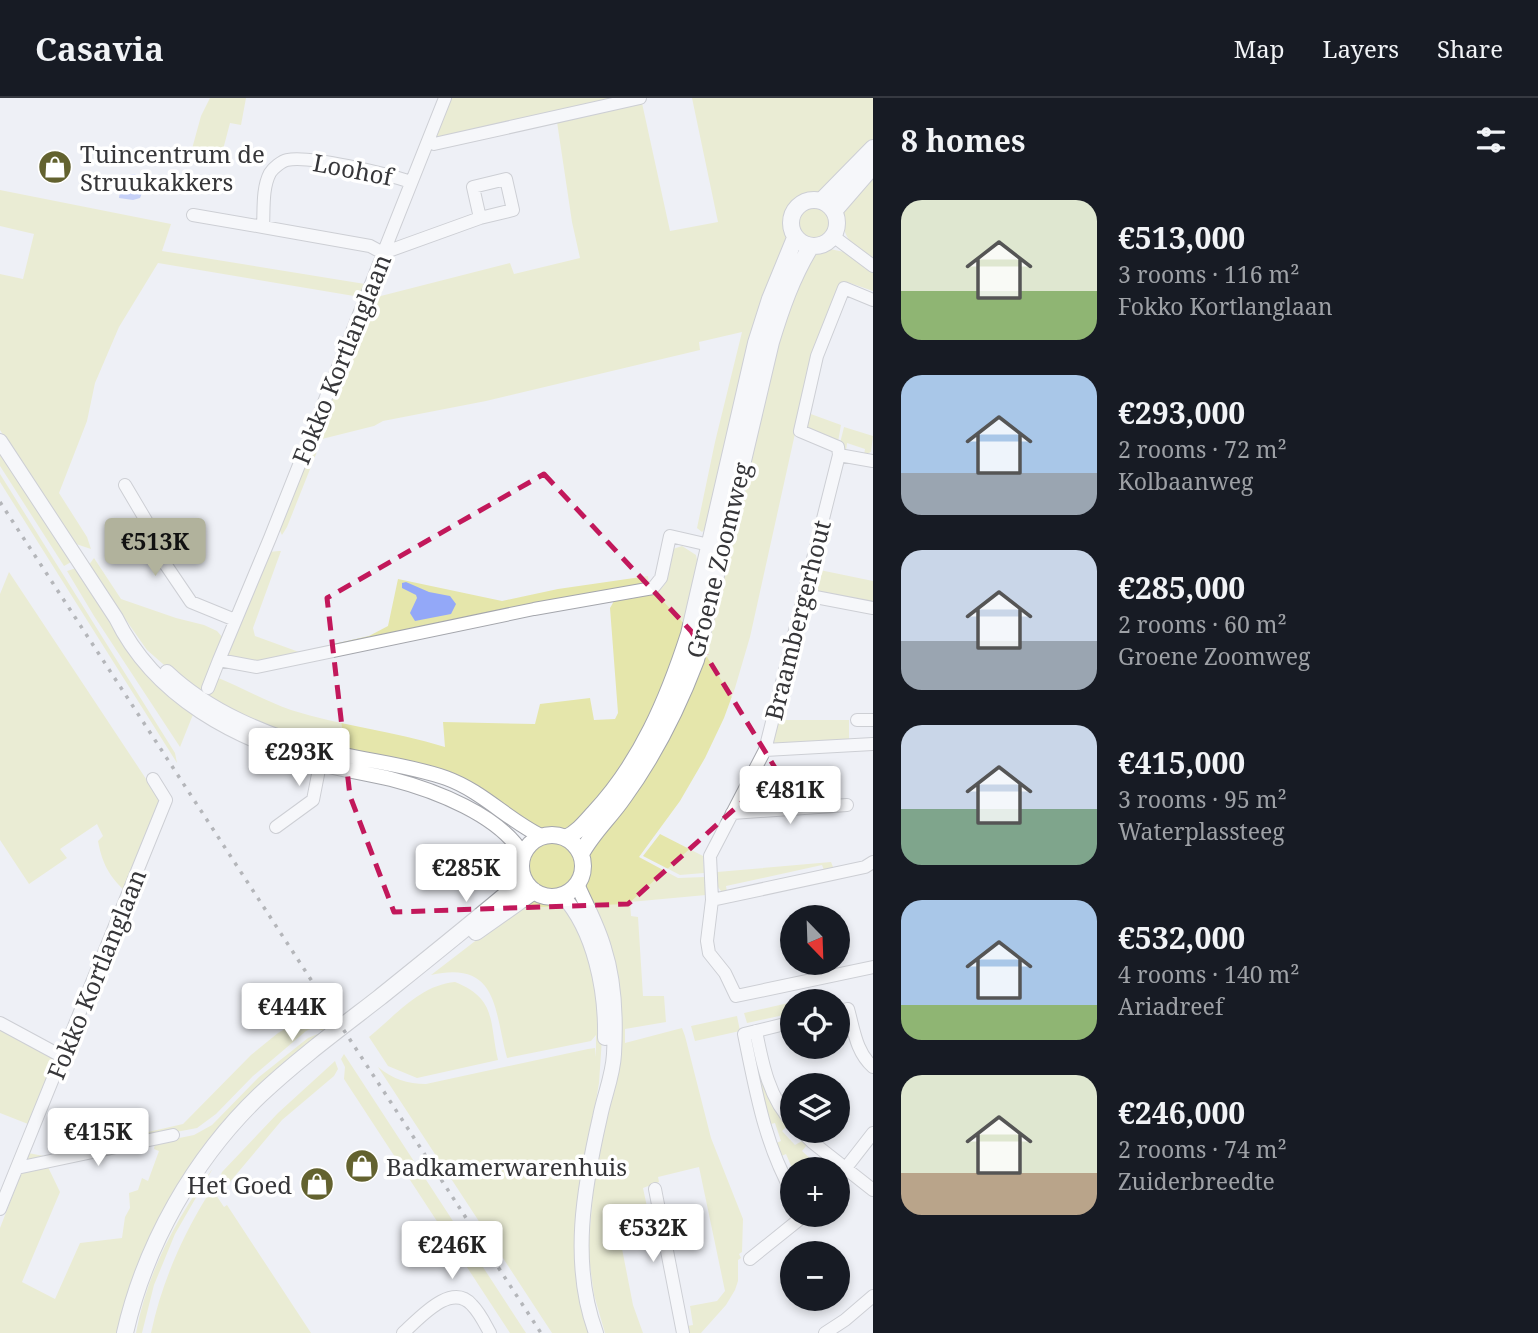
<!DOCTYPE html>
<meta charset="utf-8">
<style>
body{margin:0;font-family:"Noto Serif",serif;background:#242831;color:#f1f3f6;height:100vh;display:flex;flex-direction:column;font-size:26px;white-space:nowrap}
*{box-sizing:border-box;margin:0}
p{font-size:23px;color:#9ea1a6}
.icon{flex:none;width:38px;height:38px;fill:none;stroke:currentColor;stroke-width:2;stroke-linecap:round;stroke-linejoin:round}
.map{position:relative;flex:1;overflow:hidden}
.details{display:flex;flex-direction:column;background:#171b24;width:665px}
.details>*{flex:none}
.needle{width:46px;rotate:157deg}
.controls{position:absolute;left:780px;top:807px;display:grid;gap:14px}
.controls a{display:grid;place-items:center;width:70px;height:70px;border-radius:50%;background:#171b24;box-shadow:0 4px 10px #0003;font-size:35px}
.price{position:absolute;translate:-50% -60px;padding:0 16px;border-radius:7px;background:#fff;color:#222;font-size:23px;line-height:46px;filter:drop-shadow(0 2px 4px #0008)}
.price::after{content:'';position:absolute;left:50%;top:42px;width:21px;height:16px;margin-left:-10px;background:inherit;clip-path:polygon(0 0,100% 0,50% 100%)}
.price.active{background:#b1b29c;color:#111}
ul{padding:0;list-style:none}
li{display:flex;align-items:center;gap:21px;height:175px;padding:0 28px}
li span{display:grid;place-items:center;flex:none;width:196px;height:140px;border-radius:21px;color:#555}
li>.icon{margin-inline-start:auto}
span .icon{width:84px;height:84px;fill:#fffc;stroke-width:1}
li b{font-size:30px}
h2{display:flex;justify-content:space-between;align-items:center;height:84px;padding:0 28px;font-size:30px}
header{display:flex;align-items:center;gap:42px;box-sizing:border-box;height:98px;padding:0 35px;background:#171b24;border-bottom:2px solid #363941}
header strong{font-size:33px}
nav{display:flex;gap:38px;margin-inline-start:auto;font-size:24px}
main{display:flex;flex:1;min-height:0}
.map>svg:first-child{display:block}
.green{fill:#e5e6ab}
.water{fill:#93a8f8}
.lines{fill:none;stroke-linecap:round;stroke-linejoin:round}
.minor-casing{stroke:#a4a6ac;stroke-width:14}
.tertiary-casing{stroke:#a4a6ac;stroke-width:16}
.secondary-casing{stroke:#a4a6ac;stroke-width:18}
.minor{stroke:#fff;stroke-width:12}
.tertiary{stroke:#fff;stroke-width:14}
.secondary{stroke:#fff;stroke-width:16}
.rail{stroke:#6e6f72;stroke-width:3.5;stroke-dasharray:3.5 7;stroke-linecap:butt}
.marked{fill:none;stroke:#c2185b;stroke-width:5;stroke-dasharray:14 9;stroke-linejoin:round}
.labels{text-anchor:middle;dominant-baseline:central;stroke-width:7;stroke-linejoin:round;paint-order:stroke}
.poi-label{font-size:24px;fill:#363639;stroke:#fff;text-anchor:start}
.street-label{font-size:24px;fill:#363639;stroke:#fff}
</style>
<header>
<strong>Casavia</strong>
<nav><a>Map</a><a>Layers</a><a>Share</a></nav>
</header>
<main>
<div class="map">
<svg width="873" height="1235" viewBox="0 0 873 1235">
<rect width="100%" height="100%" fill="#eef0f6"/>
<path class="green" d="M210,0h36l-5,27 -11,-2 -10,38 -30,-5 11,-40z
M449,0h173l-190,40z
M692,0h181v45c-13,14 -27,34 -42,44 -10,6 -17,5 -26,8 -19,7 -21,26 -17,42l-81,290 -5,5 -5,-4 18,-86 27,-110 -43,10 1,8 -214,51 -103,20 -9,5 -52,13 -35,88 -5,8 -4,-8 43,-99 48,-129 141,-36 4,11 66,-16 -8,-36 -15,-100 85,-19 28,128 48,-9z
M873,72v90c-20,-13 -34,-24 -29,-50z
M0,92l171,34 -9,27 203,33 -5,13 -202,-34 -39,64 -24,56 -8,38 -28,72 28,44 4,12 -18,-6 -73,-113v-156l23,5 11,-45 -34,-8z
M797 124a17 17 0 1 1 34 0a17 17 0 1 1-34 0Z
M830,151l14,3 29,21v18l-26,-9 -1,2 -42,109 -54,244 -15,51 -11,30 -19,40 -25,43 -41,56 39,21 27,-1 1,18 -76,7 1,14 7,1 5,79h21l2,26 -41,7v14l57,-15 3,8 26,102 32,81 -1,33 -3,2 2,4 -3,2v21l-3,9 -9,15 -25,28h-15l1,-7 6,-1 -3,-19 27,-5 8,-10 -26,-124 -41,10 1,5 -16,6 6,28 -32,7 16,82 10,28h-38l-11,-38 -6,-44 6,-69 24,-122 -32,-173 5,-21 -2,-11 5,-12 37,-49 149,-472 35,-71z
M808,315l33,12 -3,17 -30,-12 -3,-8z
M844,329l29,9 -2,16 -7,3 1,-6 -18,-6 -1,8 -3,-1 -3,-7z
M0,352l73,111 -9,5 -64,-100z
M0,376l175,279 2,10 -177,-281z
M682,448l14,9 3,14 -13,62 -42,105 -66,89 -12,3h-28l-68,-41 -196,-57 -67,-32 9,-21c25,10 49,24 75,33 50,16 103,21 154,37l-2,-25 92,2 5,-20 50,-6 4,22 21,-1 3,-6 -8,-105 4,-7c14,-3 45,-3 52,-19 4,-9 5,-23 7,-33z
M279,453h2l-28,77 2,8 44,16 70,-16 19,-10 10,-47 104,22 56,-12 90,-13 1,10 -391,77 -32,-6 42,-105z
M94,460l27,41 55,19 28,7 13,6 7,8 -22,55 -23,-16 -32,-28 -59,-84z
M76,470l118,144 -14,35 -86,-131 -27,-45z
M815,471l58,12v23l-63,-12z
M9,474l151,228 -35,91c-16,-15 -23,-28 -27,-50l5,-5 -6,-12 -37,25 7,9 -38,26 -29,-44v-246z
M778,622h71v22l-78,3z
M660,736l43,22 1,17 -24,2 -37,-19z
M527 768a24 24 0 1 1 48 0a24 24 0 1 1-48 0Z
M831,764l2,5 -9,3 -2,-5 -96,21 1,6 -6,-1 -3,-4 -1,-15z
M535,803l22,2 10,7 21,41 11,43 3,44 -3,45 -15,89 7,161h-39l-174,-266c15,12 29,17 48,17l162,-35 7,-1 1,9v-22l-5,6 -84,17c-13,-47 -8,-98 -76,-83l91,-70z
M455,884c42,17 34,39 43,78l-81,18 -29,-12 -19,-29c26,-21 51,-52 86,-55z
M793,904v11l-46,10 -3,-10z
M314,914l10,13 -1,6 -8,-4 -9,4 -53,45 -37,38 -19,14 -168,32 -2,-3 1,-4 16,3 139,-32 68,-69 27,-22z
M737,918l3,15 -45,10 -4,-15z
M0,929l57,29 -29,68 -28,-11z
M318,936l1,3 -121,120 -77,176h-121v-105l21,-54 26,-9 13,27 -38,90 33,17 25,-56 42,-5 3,-21 5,-9 -1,-15 9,-3 4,-12 6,3 11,-30 -5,-2 1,-6 39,-8 18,-10 47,-48 49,-39z
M754,949l34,78 -6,6 13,14 7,-4 5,4 -5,6 14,13 6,-6 13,11h-42v17l-8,-15 7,-3 -6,-14 -7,3 -5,-13 7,-3 -6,-18 -8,2 -10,-57 -6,-20z
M344,956l182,279h-16l-166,-254 1,-12 -4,-8z
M335,963l3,8 -4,7 -52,44 -53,63h-5l-4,-6 2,-5 56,-59z
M213,1070l-38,66 -21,51 -12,48h-6c11,-61 41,-116 77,-165z
M216,1097l8,12 3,-2 84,128h-160c10,-48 30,-94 55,-135z"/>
<path class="water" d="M132,76l11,2 2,9 -5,13 -7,2 -14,-2 1,-7 -4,-9z
M406,484l23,10 21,4 6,8 -5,10 -36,7 -5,-8 7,-15 -1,-3 -14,-7v-5z"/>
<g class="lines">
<g class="minor-casing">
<path id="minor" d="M428,43l6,3 206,-46
M506,81l7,31 -33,8 -7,-31z
M411,84c-24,-8 -101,-27 -124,-22 -5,1 -14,8 -17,13 -8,15 -6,37 -7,54l107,19 13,7 97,-35
M193,117l70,12
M833,138l40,30
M839,357l-1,-8 -38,-16 17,-75 27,-68 29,12
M873,363l-34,-6 -74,295 -55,106 2,44 -5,41 2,12 16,20 11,23 137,-29
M125,387l29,49 -3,9 40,59 44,18
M805,497l68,13
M219,562l51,-122 175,-440
M208,590l11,-28 38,7 277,-58 119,-21 8,-10 9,-42 48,11
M857,622h16
M765,652l108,-6
M732,715l115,-8
M276,729l37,-27 9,-46
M712,802l153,-33 8,-5
M838,913l10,-2c6,21 8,43 25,58
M793,924l-49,12c12,58 20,108 49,160
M0,925l63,34
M756,933c6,31 13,68 37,92
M800,1032l12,12 61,48
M17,1070l156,-33
M838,1080l35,-45
M655,1091l28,144
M0,1111l166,-409 -13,-21
M750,1161l56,-45
M403,1235c16,-14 48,-52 69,-28 8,8 13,19 18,28
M825,1235l20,-13 28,-24"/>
</g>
<g class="tertiary-casing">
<path id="tertiary" d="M0,343l116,177c39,80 120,121 202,145 24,7 49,10 73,16 43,11 109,36 132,76
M167,574c41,39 100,64 155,78 42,11 84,14 124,28 36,13 62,42 95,58
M577,786c9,21 21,42 27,64 11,34 12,71 10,106 -1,22 -10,42 -14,63 -16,70 -30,146 -4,216
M562,797c33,36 44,96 43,143"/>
</g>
<g class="secondary-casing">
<path id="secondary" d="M791 125a23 23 0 1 1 46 0a23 23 0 1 1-46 0Z
M822,102l51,-52
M834,113l39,-45
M521 768a31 31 0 1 1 62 0a31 31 0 1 1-62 0Z
M566,740c12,-6 19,-15 28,-25 47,-50 74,-114 95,-179l67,-291 14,-44 25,-61
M581,756c11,-21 29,-37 42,-56 32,-44 54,-88 73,-138l75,-318c10,-33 21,-65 40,-96
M476,834l58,-41
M125,1235c20,-88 69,-175 135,-238 37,-35 79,-66 119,-97 46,-37 91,-73 136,-111l7,-11"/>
</g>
<use href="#minor" class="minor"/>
<use href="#tertiary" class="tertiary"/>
<use href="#secondary" class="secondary"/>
<path class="rail" d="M0,404l541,831"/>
</g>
<path d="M0 0H873V1235H0ZM544,376l147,157 86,140 -149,133 -234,8 -44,-116 -23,-198z" fill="#eef0f6" fill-opacity=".55" fill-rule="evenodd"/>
<path class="marked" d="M544,376l147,157 86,140 -149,133 -234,8 -44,-116 -23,-198z"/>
<defs>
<g id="shop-disc" transform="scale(1.75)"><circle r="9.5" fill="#63622f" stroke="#fff"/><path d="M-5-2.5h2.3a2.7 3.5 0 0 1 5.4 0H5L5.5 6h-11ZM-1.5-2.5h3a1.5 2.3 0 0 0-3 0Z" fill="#fff"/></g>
</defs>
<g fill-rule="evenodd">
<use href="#shop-disc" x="55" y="69"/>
<use href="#shop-disc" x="362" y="1068"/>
<use href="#shop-disc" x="317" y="1086"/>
</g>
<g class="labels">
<g class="poi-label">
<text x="80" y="55">Tuincentrum de<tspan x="80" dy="28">Struukakkers</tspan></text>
<text x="386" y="1068">Badkamerwarenhuis</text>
<text x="292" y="1086" text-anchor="end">Het Goed</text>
</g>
<g class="street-label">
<text transform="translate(353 71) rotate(11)">Loohof</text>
<text transform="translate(341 261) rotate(-68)">Fokko Kortlanglaan</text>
<text transform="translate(718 462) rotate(-76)">Groene Zoomweg</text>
<text transform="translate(797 522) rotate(-76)">Braambergerhout</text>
<text transform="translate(96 876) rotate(-68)">Fokko Kortlanglaan</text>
</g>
</g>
</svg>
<div class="controls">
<a><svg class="needle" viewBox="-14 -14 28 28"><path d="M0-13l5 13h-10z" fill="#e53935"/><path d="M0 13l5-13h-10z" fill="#9ea1a6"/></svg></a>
<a><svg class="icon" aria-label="locate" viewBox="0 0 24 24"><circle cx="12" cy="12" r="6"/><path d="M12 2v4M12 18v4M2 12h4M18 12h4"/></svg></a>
<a><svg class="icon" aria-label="layers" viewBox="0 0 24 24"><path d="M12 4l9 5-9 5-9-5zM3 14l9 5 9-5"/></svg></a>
<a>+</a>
<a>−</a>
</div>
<b class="price active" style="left:155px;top:480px">€513K</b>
<b class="price" style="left:299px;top:690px">€293K</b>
<b class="price" style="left:790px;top:728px">€481K</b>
<b class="price" style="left:466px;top:806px">€285K</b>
<b class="price" style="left:292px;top:945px">€444K</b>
<b class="price" style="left:98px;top:1070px">€415K</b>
<b class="price" style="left:653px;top:1166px">€532K</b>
<b class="price" style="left:452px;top:1183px">€246K</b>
</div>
<section class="details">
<h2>8 homes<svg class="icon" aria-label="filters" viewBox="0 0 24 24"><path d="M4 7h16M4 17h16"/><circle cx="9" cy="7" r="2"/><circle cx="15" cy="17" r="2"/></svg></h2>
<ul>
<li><span style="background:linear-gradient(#dfe7d0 65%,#8fb573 0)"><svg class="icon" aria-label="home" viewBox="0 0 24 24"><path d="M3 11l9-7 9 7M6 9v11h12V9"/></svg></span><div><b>€513,000</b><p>3 rooms · 116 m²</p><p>Fokko Kortlanglaan</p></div></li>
<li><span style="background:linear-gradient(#a9c7e8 70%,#9aa5b1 0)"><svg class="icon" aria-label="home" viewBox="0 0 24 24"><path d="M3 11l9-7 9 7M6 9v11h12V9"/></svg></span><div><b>€293,000</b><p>2 rooms · 72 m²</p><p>Kolbaanweg</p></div></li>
<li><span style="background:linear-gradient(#c9d6e8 65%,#9aa5b1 0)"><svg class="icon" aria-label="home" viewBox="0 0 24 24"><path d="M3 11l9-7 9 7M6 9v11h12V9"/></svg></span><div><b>€285,000</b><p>2 rooms · 60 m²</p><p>Groene Zoomweg</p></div></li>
<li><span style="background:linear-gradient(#c9d6e8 60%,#7fa58c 0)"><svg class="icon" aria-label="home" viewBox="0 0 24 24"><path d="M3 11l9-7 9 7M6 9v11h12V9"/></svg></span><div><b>€415,000</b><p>3 rooms · 95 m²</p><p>Waterplassteeg</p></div></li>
<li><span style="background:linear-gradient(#a9c7e8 75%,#8fb573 0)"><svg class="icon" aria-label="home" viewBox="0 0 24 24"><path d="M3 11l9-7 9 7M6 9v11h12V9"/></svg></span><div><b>€532,000</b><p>4 rooms · 140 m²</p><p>Ariadreef</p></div></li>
<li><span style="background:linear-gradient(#dfe7d0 70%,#b9a48a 0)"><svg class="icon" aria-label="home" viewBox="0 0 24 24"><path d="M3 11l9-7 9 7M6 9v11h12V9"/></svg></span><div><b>€246,000</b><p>2 rooms · 74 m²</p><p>Zuiderbreedte</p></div></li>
</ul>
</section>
</main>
